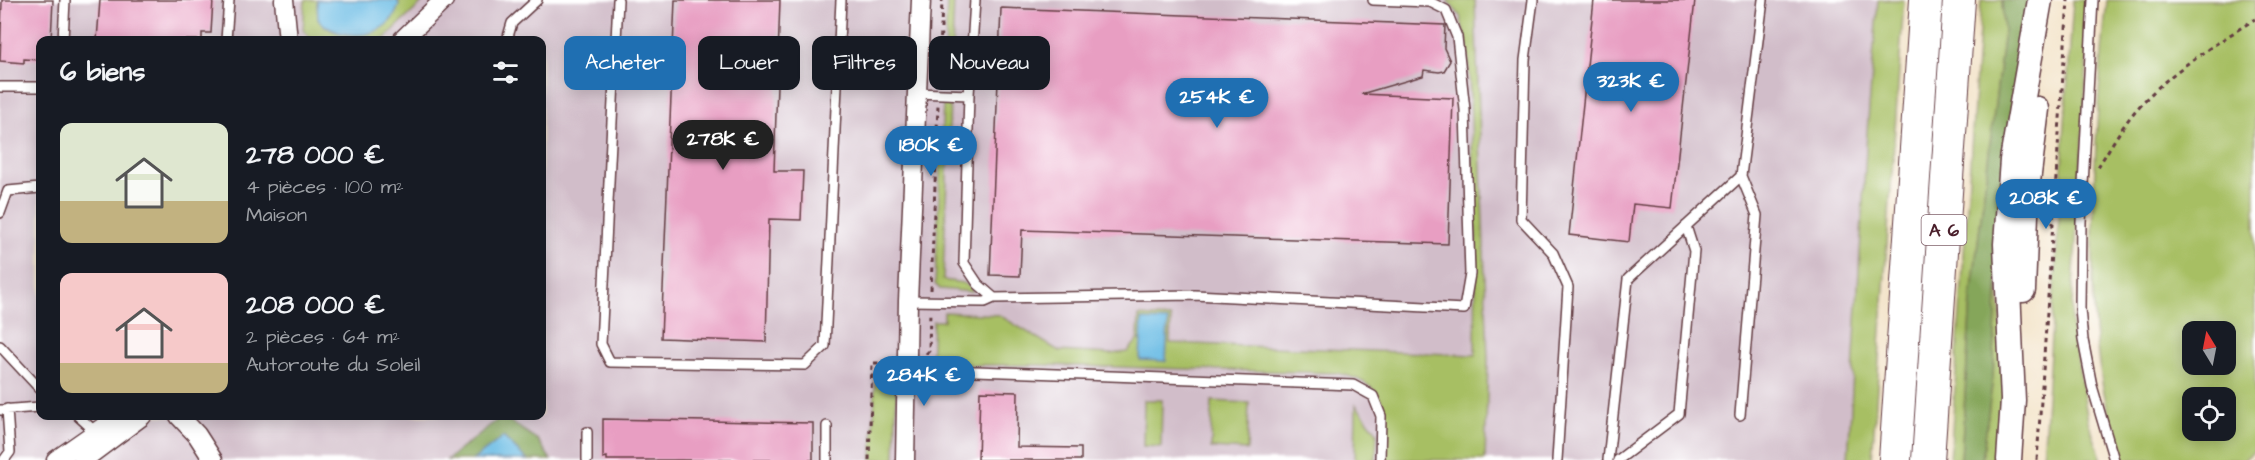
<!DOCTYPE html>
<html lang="fr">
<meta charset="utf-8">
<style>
body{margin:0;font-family:"Architects Daughter",sans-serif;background:#20242c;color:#f1f3f6;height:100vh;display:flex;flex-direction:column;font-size:22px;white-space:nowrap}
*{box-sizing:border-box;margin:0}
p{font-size:20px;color:#9ea1a6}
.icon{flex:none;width:33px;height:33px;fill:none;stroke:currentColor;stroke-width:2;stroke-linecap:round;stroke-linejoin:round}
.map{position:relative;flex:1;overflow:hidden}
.sheet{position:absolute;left:36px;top:36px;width:510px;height:384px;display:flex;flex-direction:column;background:#171b24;border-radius:12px;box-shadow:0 3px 15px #0003}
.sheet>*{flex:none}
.guide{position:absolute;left:564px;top:36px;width:570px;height:54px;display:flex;gap:12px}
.needle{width:39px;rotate:350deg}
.buttons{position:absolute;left:2182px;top:321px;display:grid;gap:12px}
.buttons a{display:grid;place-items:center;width:54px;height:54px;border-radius:12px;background:#171b24;box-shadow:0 3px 15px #0003;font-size:30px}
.price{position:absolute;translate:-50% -51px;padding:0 14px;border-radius:21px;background:#1f6fb2;color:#fff;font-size:20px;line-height:39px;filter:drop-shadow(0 2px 3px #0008)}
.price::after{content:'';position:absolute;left:50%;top:36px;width:18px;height:14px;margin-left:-9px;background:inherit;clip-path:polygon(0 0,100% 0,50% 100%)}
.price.on{background:#222;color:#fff}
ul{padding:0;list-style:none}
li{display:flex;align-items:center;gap:18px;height:150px;padding:0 24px}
li span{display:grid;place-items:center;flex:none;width:168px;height:120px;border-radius:12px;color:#555}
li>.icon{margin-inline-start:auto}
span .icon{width:72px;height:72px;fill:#fffc;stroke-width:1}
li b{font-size:26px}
h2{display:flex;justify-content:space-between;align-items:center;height:72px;padding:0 24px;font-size:26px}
.pill{padding:0 21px;border-radius:12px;background:#171b24;box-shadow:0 3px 15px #0003;font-size:21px;line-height:54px}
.pill.on{background:#1f6fb2;color:#fff}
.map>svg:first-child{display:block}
.industrial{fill:#d1bdc9;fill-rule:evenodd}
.green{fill:#a7bf64;stroke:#786f48;stroke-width:1.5;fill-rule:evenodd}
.forest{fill:#85a65a;stroke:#686242;stroke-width:1.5}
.water{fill:#69bbe4;stroke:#5a6d88;stroke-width:1.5}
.building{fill:#e89ec2}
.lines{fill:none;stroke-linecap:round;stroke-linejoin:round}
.service-casing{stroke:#633c42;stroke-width:12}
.minor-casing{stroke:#633c42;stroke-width:21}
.secondary-casing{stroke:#633c42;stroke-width:27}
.motorway-casing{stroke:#633c42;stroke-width:34}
.path{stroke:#633c42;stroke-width:3;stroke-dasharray:4.5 4.5;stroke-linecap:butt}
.service{stroke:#fff;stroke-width:9}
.minor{stroke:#fff;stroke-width:18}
.secondary{stroke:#fff;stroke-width:24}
.motorway{stroke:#fff;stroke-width:32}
.labels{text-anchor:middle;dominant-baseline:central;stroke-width:5;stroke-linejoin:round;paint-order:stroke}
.shield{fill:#fff;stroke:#80626b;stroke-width:1.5}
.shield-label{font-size:18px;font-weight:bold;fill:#4a1f2b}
</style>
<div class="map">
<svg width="2255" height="460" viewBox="0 0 2255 460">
<rect width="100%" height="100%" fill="#fff"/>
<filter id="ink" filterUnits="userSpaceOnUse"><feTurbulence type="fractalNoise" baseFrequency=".0167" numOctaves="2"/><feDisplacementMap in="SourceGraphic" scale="12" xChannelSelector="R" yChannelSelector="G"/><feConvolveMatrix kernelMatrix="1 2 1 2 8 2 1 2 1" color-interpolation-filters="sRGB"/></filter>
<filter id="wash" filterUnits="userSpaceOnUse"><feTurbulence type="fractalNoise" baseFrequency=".008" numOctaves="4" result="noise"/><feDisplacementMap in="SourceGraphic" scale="24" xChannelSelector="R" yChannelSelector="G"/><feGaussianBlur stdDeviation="1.35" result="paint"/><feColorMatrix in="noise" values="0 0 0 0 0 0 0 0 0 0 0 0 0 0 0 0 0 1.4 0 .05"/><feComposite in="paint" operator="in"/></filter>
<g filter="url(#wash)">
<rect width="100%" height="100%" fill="#f3e2c6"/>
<path class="industrial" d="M0,0h1886l-31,460h-1855zM40,40h502v376h-502z"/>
<path class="green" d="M305,0h12l1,19c17,20 52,22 72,1 3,-4 6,-11 9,-16l-2,-4h28l-42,40h-71l-9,-10z
M947,0h7l-3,81 -7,-1z
M1447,0h28l13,360 -3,100h-98c-1,-11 0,-23 0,-34 -1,-34 -20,-47 -51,-53l-296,-8h-109l2,-44h11v-9l55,3 60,36 51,3 17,-2 11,-12 1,-24 32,2 -1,25 305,12 1,-112 -8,-194 -8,-33z
M1878,0h26l-32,460h-24l19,-328z
M1981,0h21l2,31 -33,268 -10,161h-11z
M2073,0h18l-20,321 17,100 14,39h-59z
M2107,0h148v451l-12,9h-119c-34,-85 -33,-175 -30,-265 2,-65 6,-130 13,-195zM2193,332h33v32h-33zM2193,398h33v32h-33z
M950,102l-7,178 21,3 8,6v3l-32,-3 -5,-5 8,-181z
M1998,272l7,126 -6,62h-17l11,-83z
M876,367l21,1 -2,92h-23z
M1144,400h18l-1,47 -18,-1z
M1212,401l37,2 -2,47 -36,-2z
M1356,405l21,27 -1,28h-21z"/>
<path class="forest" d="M2002,0h29l-33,272 -5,105 -11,83h-21l10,-161 33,-268z
M502,416l36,24 13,20h-24l-24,-23 -30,23h-26z"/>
<path class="water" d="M317,0h80l2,4c-8,35 -59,41 -81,15z
M1142,320l26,1 -2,40 -26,-1z
M503,437l24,23h-54z"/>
<g id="blocks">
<path class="building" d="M2,0h51l-2,40h-11v20l-16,-1v4l-24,-2z
M100,0h113l-2,33h-9v7h-105z
M675,0h105l-6,171h29l-2,49 -32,-1 -3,123 -105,-4z
M1594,0h101l-23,208 -39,-4 -4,38 -60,-7z
M1001,8l444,17 -1,23 6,13 -6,10 -5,1 -15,-2 -1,6 -62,18 92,4 -5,146 -426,-14 -2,46 -30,-1z
M980,391l38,1 -1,55 64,1v12h-103z
M603,419l210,4v37h-206v-3l-4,1z"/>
</g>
</g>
<g filter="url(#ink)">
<use href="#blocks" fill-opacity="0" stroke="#633c42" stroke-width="1.5"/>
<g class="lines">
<g class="service-casing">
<path id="service" d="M618,0l-17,344 9,18 195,3 20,-19 16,-346
M975,0l-6,95 -5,168 14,21 16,14 201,-3 269,14 6,-35 -5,-164 -8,-73 -11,-27 -16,-8 -57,-2
M1533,0l-8,60 -4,159 32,34 15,34 -11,173
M2093,0l-12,222 -1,87 3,31 9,46 22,74
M63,40l2,-40
M226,40l3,-40
M507,40l5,-17 25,-23
M0,87h40
M916,93l53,2
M0,213l8,-22 32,-3
M908,301l77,1 9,-4
M0,346l40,43
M907,370l69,1 377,14 20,11 8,20 -1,44
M0,410l40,-3
M1740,415l17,-200 -16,-39
M78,416l20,18
M587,432v28
M4,460l6,-8 -3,-43
M827,460v-34
M1608,460l20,-181 113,-103 22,-176
M1618,460l61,-46 15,-163 -8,-25"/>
</g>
<g class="minor-casing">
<path id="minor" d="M284,0l4,40
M402,40l42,-40
M179,416l18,19 16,25
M56,460l63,-44
M83,460l59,-44
M905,460l3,-159 13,-301"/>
</g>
<g class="secondary-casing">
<path id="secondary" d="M2023,290l4,-100 10,-81
M2009,460l4,-60 -7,-156 6,-84 28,-160"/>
</g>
<g class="motorway-casing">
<path id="motorway" d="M1895,460l31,-460
M1928,460l31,-460"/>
</g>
<path class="path" d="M939,83l3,-83
M2098,167c12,-19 24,-41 39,-58 33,-38 76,-63 118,-90
M931,290l7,-185
M926,354l3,-3 1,-39
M869,460l3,-97h18
M2037,460l31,-460
M2254,460l1,-1"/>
<use href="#service" class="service"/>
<use href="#minor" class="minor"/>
<use href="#secondary" class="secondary"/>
<use href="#motorway" class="motorway"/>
</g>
</g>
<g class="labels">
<rect class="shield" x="1921.5" y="215" width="45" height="30" rx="4.5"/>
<g class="shield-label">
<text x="1944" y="230">A 6</text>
</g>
</g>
</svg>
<div class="buttons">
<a><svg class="needle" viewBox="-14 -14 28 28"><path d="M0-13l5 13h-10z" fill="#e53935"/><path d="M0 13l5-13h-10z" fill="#9ea1a6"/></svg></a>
<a><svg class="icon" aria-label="locate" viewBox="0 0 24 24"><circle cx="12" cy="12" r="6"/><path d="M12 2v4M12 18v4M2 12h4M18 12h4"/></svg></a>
</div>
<b class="price" style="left:1631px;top:113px">323K €</b>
<b class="price" style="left:1217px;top:129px">254K €</b>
<b class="price on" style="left:723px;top:171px">278K €</b>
<b class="price" style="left:931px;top:177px">180K €</b>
<b class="price" style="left:2046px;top:230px">208K €</b>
<b class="price" style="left:924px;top:407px">284K €</b>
<div class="guide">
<a class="pill on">Acheter</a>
<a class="pill">Louer</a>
<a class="pill">Filtres</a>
<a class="pill">Nouveau</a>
</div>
<section class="sheet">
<h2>6 biens<svg class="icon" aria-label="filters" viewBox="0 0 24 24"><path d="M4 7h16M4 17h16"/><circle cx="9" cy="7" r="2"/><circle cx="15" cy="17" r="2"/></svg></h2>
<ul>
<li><span style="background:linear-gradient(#dfe7d0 65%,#c2b280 0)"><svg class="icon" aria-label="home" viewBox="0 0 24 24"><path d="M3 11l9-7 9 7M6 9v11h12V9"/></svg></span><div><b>278 000 €</b><p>4 pièces · 100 m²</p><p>Maison</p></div></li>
<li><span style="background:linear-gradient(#f6c9c9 75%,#c2b280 0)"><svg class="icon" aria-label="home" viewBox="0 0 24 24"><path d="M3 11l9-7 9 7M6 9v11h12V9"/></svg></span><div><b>208 000 €</b><p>2 pièces · 64 m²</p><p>Autoroute du Soleil</p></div></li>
</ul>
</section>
</div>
